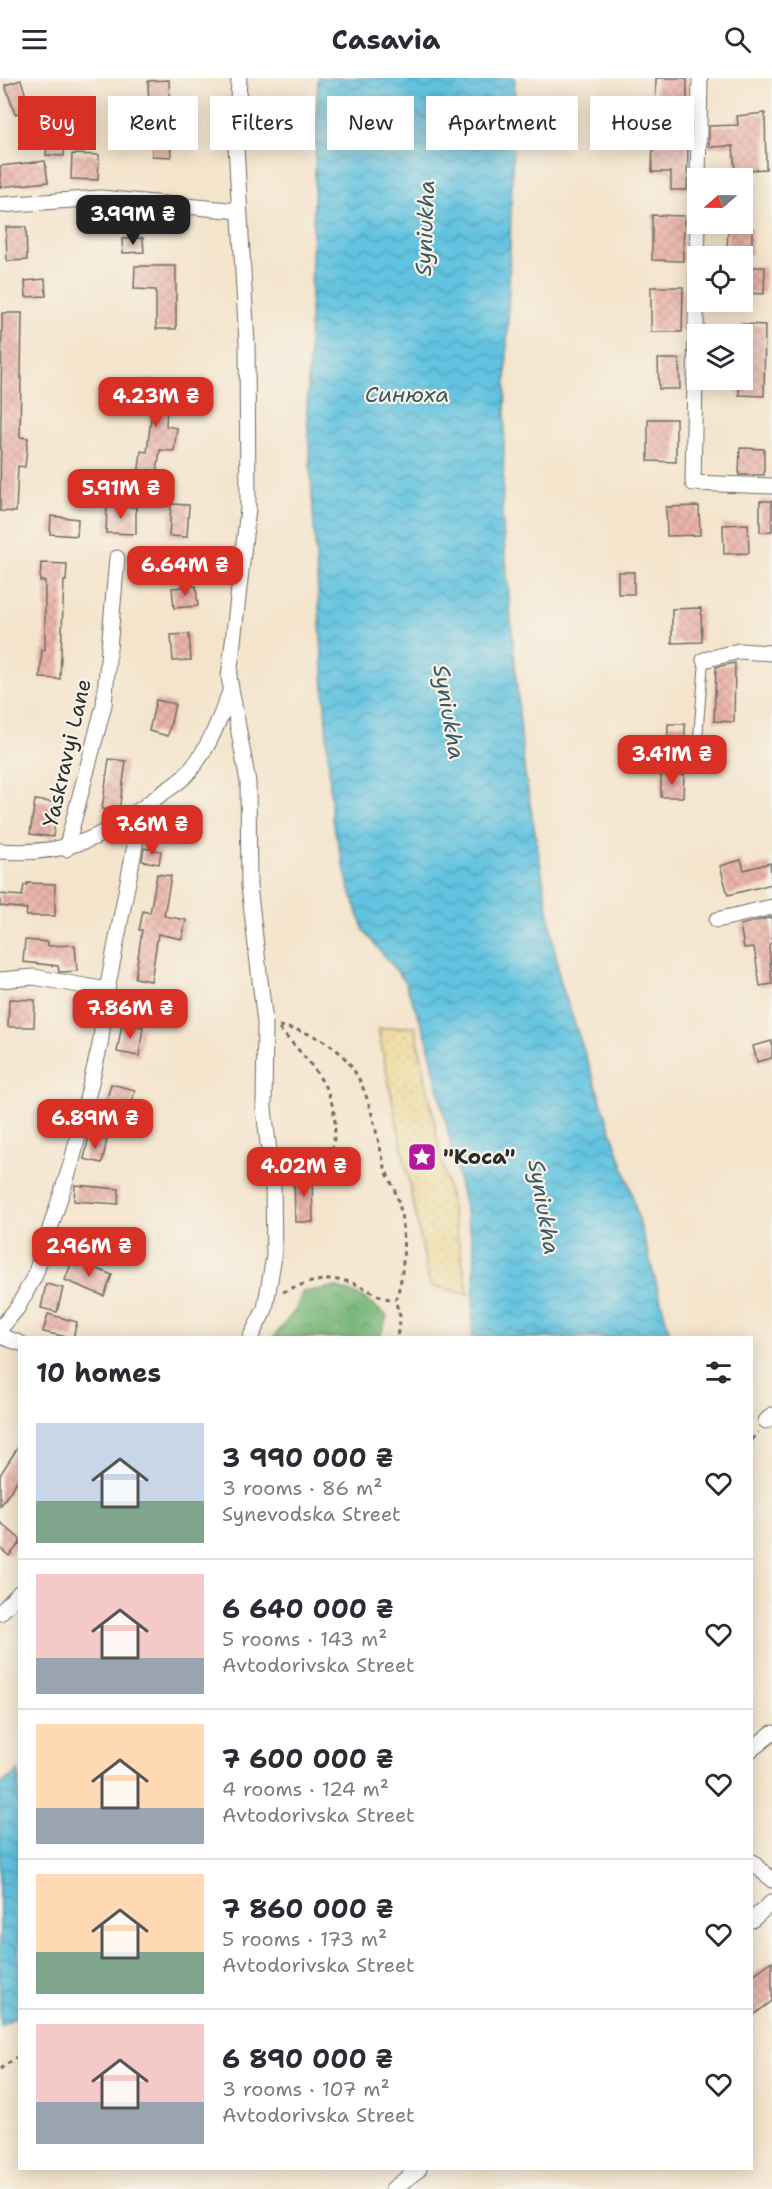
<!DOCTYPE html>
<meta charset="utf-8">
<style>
body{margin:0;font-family:"Shantell Sans",sans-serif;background:#f2f2f3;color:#2b2b33;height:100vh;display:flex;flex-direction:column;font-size:22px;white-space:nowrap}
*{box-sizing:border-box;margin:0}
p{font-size:20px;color:#7c7c81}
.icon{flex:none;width:33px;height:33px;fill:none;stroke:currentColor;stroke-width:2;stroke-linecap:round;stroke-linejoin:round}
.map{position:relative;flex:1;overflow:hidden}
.panel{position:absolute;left:18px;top:1258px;width:735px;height:834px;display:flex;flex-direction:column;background:#fff;border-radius:0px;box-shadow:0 3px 15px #0003}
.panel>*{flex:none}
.top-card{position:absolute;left:18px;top:18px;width:736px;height:54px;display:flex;gap:12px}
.needle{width:39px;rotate:250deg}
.controls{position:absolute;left:687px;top:90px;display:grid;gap:12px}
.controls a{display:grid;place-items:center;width:66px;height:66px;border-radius:0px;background:#fff;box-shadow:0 3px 15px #0003;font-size:30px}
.price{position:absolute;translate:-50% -51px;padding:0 14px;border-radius:12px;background:#d93025;color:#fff;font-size:20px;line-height:39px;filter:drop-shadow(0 2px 3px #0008)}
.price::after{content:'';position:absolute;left:50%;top:36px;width:18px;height:14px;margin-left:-9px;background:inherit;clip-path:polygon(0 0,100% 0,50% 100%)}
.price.active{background:#222;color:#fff}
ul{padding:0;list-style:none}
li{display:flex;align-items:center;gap:18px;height:150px;padding:0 18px}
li+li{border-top:2px solid #e1e1e2}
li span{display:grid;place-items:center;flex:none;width:168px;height:120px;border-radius:0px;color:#555}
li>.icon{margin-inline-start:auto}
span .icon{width:72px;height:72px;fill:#fffc;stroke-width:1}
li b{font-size:26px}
h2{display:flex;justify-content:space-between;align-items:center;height:72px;padding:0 18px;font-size:26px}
.chip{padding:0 21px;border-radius:0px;background:#fff;box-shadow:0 3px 15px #0003;font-size:21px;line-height:54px}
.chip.active{background:#d93025;color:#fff}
header{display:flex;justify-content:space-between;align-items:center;height:78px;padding:0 18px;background:#fff;font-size:27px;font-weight:700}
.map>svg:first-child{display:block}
.forest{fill:url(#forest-crowns);stroke:#527152;stroke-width:1.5}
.sand{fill:url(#sand-dots);stroke:#8c8264;stroke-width:1.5}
.water{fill:url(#water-waves);stroke:#467786;stroke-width:1.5}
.building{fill:url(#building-cross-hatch)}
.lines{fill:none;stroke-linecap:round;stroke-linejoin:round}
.lane-casing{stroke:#716c63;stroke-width:10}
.street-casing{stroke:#716c63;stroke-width:17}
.path{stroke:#716c63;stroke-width:3;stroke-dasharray:4.5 4.5;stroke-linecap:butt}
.lane{stroke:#fff;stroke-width:8}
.street{stroke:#fff;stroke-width:15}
.labels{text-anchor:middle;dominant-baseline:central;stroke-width:4.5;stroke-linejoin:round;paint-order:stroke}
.street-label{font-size:21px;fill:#2b2b2b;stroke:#f7f3e8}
.poi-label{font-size:21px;font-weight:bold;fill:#2b2b2b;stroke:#f7f3e8;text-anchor:start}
.water-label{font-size:22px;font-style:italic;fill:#3c5961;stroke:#f7f3e8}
</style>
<header><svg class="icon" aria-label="menu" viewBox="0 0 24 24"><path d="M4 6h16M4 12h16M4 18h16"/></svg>Casavia<svg class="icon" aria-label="search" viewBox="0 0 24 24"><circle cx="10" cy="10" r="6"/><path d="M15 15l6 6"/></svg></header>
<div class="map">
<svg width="772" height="2111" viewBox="0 0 772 2111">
<defs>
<pattern id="forest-crowns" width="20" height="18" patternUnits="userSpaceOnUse" patternTransform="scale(1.5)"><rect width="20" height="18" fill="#78b778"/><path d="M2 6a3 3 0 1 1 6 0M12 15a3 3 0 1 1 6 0" fill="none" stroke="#639563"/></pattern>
<pattern id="sand-dots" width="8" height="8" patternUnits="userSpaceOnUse" patternTransform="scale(1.5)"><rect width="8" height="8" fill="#eeda9e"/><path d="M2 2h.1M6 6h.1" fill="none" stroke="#cb8" stroke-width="1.8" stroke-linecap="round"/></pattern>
<pattern id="water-waves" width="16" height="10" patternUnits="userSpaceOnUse" patternTransform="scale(1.5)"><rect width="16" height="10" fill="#62c3e0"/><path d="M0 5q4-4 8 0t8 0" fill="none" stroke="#519fb6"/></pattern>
<pattern id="building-cross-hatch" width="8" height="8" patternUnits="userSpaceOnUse" patternTransform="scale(1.5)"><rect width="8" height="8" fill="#ebb4aa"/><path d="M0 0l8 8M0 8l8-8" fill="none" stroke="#ca9b92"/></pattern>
</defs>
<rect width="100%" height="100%" fill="#f7f3e8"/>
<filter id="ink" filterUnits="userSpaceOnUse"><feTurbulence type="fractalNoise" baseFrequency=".0167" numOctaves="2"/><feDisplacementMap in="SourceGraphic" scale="12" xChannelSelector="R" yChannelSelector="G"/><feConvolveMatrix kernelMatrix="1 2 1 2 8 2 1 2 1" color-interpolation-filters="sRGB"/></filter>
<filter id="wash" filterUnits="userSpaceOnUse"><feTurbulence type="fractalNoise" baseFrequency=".008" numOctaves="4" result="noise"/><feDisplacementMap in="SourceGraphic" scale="24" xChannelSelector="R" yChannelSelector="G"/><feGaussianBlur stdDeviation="1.35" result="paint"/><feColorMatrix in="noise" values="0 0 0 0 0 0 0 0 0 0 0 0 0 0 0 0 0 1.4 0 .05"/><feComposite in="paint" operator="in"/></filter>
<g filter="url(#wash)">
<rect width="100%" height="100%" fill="#f4e4cc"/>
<path class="forest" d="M335,1209l26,9 26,20 -7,22h-107l23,-29 6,-17z"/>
<path class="sand" d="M415,948l54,268 -39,-8 -52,-257z"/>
<path class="water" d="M318,0h197l-13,438 22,252 36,212 70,207 41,151h-199l3,-85 -48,-215 -23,-58 -40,-49 -15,-44 -17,-68 -25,-407z
M19,1693v244l-19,11v-241z"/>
<g id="blocks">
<path class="building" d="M656,0h31v38l-32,-1z
M21,2l9,29 -15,5 -10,-29z
M169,2l2,77 -19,-1 2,-46h-5l-1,-29z
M765,35l1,56 -31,2 -2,-25 -24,1v-21l29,-1 -1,-9z
M48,57l17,1 -1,20 -18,-1z
M653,65l35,1 -1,46h-16v-18h-19z
M72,76l27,1 -1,25 -27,-1z
M45,83l3,21 -48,5v-21z
M652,137l32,1 -1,45 -31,-1z
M6,149h20l1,33 -20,1z
M728,149l24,1v26h-25z
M143,160l1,14 -21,1 -1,-14z
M135,188h41v63h-20v-39l-22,-1z
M742,189h23l-1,27 -22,-1z
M45,201l1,17 -20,1 -1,-16z
M651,209h32l-1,45h-31z
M2,235h20l-2,124 8,1 -3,29 -7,-1 -2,46 -16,-1z
M742,246l23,1 -1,71 -25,-1 1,-15h2z
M658,281h21l1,30h-21z
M145,302l23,1 -2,45 11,2 -3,23 -14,-1 -4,29 -18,-2 3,-26 6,1 5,-43h-8z
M648,341h28v43l-28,-1z
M740,370l24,1v26h-25z
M760,423h12v30l-12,1z
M171,426l18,1 -2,32 -18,-1z
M107,428l29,1v27l-30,-1z
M699,428l1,29 -33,1 -1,-29z
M51,438l27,3 -1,17 -27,-2z
M748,446l1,29 -25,1 -1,-29z
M41,485l26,1 -1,17h-2l-4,98 -20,-1 2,-28h3v-69h-5z
M618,494h16v22h-16z
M196,508l2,20 -24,2 -2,-20z
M701,530l1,34 -30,1v-34z
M189,556l2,26 -18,1 -2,-26z
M735,585l-1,59 -20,-1 2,-54z
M156,622l19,4 -7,32 -19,-5z
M668,646h17v27h-18z
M109,681l17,2 -7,50 -17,-2z
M661,696l23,1 -1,22h-22z
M35,722l22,3 -4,34 -23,-3z
M162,733l24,3 -3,25 -24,-3z
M144,770l17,3 -2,13 -17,-3z
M741,782l3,10 26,-7 2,21 -44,11 -8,-29z
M157,796l14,2 -7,40 22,4 -4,19 -24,-5 -7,47 -16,-3 7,-48h-3l4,-19 7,2z
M27,805l28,1v32h-29l1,-7 -27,-3v-12l22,2 2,-11h3z
M772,839v26l-3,1 3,40 -12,2 -6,-39 -10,1 -4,-23z
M25,862l23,2v4l27,-1 2,26 -13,1h-5l-1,-6 -35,-4z
M9,921l26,1 -1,27h-26z
M122,946l21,3 -4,29 -22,-4z
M772,963v17l-15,4 -4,-16z
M111,1006l24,6 -7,26 -24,-7z
M89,1058l18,4 -5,23 -18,-4z
M312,1096l1,48h-18l-1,-46z
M75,1107l44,4 -1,15 -44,-3z
M73,1181l39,16 -8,21 -39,-16z
M46,1206l17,4 -6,24 -16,-4z
M48,1236l29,8 -4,16 -30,-6z
M20,1366v33l-20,29v-31z
M0,1444l20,17v4l-11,13 -9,-8z
M772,1883v40l-20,15v-40z"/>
</g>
</g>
<g filter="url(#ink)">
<use href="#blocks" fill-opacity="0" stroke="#716c63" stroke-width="1.5"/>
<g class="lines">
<g class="lane-casing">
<path id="lane" d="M698,660l6,-78"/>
</g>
<g class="street-casing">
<path id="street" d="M239,0l-3,67 11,199 1,165 -19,168 19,105 1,104 16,137 -1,86 9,76 1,71 -9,53 -15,29
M698,100l2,-100
M0,127l101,-7 138,13
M698,143l-5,262 79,3
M704,582l35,-9 33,2
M66,771l38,-144 13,-147
M0,773c67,5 105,-13 157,-54 9,-7 21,-13 29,-22 22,-23 34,-57 45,-86
M717,842l55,-13
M0,902l34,-3 73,13
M0,1251l18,-22 17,-32 37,-114 28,-116 7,-55 35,-181
M0,1258l20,7
M766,1343l6,-6
M0,1535l20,-21
M752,1671l20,-16
M752,1784l20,18
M752,1842l20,-18
M393,2111l26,-20"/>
</g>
<path class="path" d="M279,948c23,5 43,10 61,27 30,29 34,76 45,114 3,10 9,20 12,30 9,25 9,80 -2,103l5,16 -3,22
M279,951c45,47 75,82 42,148
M283,1214c24,-11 52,-18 77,-6 11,5 23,13 35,14
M752,1362l6,-8
M0,1991l20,-14"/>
<use href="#lane" class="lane"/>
<use href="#street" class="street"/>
</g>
</g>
<defs>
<g id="sight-square" transform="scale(1.5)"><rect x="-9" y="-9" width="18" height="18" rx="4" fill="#b5179e" stroke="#f7f3e8"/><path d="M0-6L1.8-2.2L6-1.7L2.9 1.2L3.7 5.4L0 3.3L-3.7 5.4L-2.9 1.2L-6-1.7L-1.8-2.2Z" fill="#fff"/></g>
</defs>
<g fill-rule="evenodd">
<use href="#sight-square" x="422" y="1079"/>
</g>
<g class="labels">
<g class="street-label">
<text transform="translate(67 675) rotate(-77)">Yaskravyi Lane</text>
</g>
<g class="poi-label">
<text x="443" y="1079">"Коса"</text>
</g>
<g class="water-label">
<text transform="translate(425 150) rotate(-88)">Syniukha</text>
<text x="407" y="316">Синюха</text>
<text transform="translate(449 634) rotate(80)">Syniukha</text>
<text transform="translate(544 1129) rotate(80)">Syniukha</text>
</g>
</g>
</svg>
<div class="controls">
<a><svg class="needle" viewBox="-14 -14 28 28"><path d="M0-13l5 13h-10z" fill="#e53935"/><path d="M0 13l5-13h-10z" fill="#7c7c81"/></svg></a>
<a><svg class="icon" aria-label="locate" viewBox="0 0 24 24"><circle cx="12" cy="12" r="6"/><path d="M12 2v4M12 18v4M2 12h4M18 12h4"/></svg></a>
<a><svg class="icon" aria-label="layers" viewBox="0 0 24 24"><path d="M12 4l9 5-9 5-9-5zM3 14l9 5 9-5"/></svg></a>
</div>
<b class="price active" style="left:133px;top:168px">3.99M ₴</b>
<b class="price" style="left:156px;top:350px">4.23M ₴</b>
<b class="price" style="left:121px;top:442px">5.91M ₴</b>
<b class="price" style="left:185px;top:519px">6.64M ₴</b>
<b class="price" style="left:672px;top:708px">3.41M ₴</b>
<b class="price" style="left:152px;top:778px">7.6M ₴</b>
<b class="price" style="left:130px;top:962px">7.86M ₴</b>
<b class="price" style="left:95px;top:1072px">6.89M ₴</b>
<b class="price" style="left:304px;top:1120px">4.02M ₴</b>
<b class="price" style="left:89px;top:1200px">2.96M ₴</b>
<div class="top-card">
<a class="chip active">Buy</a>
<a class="chip">Rent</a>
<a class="chip">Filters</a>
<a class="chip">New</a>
<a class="chip">Apartment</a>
<a class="chip">House</a>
</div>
<section class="panel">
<h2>10 homes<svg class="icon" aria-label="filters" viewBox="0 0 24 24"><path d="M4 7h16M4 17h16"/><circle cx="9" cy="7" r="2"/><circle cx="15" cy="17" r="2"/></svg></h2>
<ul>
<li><span style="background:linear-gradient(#c9d6e8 65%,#7fa58c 0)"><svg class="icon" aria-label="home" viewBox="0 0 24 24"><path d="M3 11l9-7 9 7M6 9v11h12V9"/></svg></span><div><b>3 990 000 ₴</b><p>3 rooms · 86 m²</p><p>Synevodska Street</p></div><svg class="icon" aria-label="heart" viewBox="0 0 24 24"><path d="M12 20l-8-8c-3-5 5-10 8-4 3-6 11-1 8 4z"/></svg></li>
<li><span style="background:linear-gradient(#f6c9c9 70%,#9aa5b1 0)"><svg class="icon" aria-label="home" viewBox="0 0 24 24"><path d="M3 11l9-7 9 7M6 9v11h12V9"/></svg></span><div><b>6 640 000 ₴</b><p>5 rooms · 143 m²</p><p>Avtodorivska Street</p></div><svg class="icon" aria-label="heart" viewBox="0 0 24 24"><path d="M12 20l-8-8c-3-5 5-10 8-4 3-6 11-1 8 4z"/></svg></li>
<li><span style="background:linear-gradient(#ffd9b3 70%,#9aa5b1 0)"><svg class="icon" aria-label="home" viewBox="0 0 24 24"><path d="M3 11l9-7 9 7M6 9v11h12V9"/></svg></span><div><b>7 600 000 ₴</b><p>4 rooms · 124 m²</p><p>Avtodorivska Street</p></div><svg class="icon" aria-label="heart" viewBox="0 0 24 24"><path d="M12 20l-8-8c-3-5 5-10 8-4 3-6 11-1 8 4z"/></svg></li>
<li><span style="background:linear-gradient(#ffd9b3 65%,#7fa58c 0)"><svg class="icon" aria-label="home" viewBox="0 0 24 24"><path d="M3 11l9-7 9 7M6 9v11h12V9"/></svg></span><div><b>7 860 000 ₴</b><p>5 rooms · 173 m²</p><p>Avtodorivska Street</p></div><svg class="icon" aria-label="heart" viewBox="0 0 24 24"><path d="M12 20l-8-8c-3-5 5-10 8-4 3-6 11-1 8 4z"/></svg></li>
<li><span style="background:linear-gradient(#f6c9c9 65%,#9aa5b1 0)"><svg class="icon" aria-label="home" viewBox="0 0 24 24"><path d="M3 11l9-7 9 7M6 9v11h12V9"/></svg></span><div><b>6 890 000 ₴</b><p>3 rooms · 107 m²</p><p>Avtodorivska Street</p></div><svg class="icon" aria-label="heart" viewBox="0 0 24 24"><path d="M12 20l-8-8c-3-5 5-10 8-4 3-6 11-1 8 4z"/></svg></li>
</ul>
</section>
</div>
